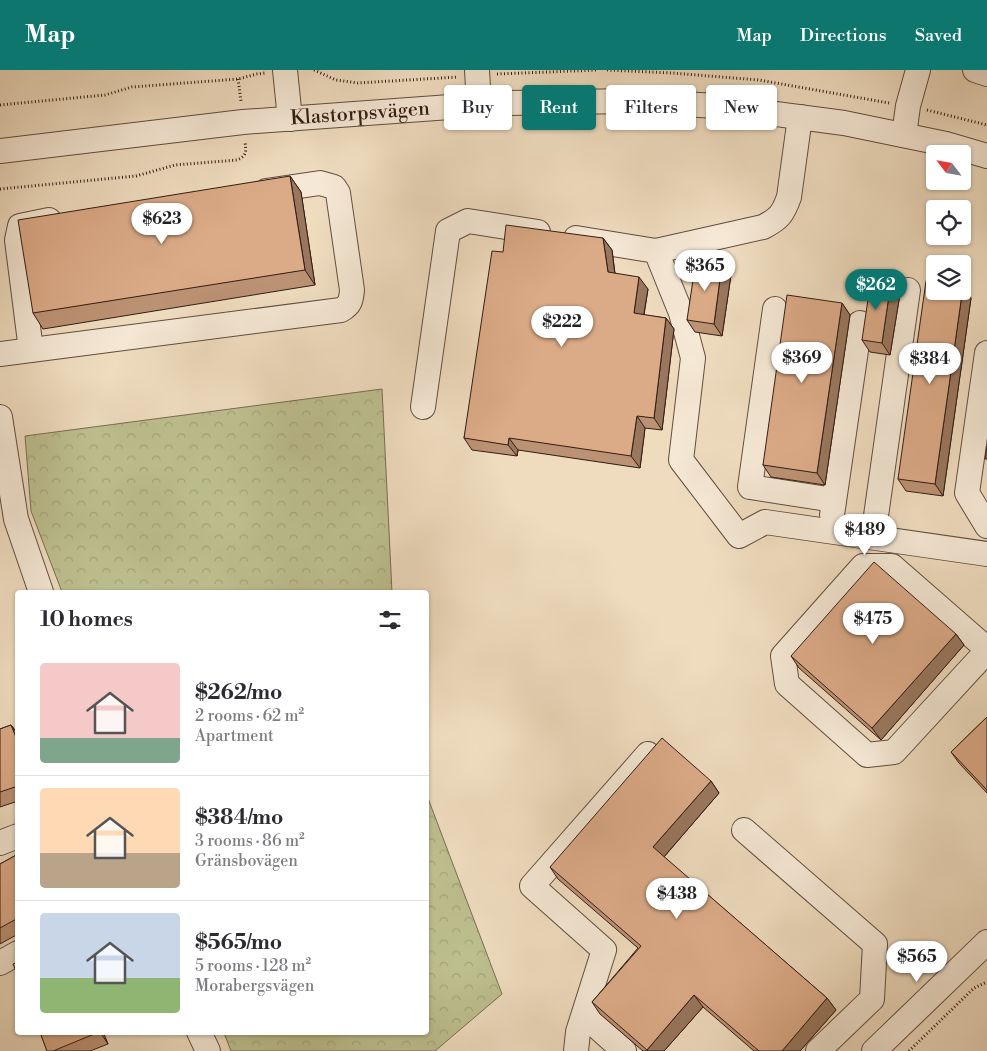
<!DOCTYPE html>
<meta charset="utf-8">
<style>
body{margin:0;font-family:"Libre Bodoni",serif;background:#f7f7f7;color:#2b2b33;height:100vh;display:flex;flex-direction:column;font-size:19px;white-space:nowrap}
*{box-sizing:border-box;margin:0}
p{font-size:16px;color:#7c7c81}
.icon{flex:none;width:28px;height:28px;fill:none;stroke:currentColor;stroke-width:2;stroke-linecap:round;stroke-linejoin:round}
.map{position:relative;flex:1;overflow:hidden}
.panel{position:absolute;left:15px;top:520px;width:414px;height:445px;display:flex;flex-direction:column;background:#fff;border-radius:5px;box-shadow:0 1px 4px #0004}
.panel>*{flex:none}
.guide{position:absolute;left:444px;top:15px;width:468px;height:45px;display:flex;gap:10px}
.needle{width:32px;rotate:301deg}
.fabs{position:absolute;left:926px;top:75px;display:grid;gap:10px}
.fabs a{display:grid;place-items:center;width:45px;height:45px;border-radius:5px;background:#fff;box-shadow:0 1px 4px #0004;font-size:25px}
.price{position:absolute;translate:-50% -42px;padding:0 11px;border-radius:18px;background:#fff;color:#222;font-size:16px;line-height:32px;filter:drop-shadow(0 1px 2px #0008)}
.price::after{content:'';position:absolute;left:50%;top:30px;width:15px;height:11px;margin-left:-8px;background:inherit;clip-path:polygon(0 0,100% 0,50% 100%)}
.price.on{background:#0f766e;color:#fff}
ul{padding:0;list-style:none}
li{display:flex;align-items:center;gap:15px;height:125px;padding:0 25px}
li+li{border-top:1px solid #e1e1e2}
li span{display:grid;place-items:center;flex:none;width:140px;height:100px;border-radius:5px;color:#555}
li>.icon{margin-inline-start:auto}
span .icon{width:60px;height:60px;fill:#fffc;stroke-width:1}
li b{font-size:21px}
h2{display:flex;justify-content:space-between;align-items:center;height:60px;padding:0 25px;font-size:21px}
.chip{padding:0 18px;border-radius:5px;background:#fff;box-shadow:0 1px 4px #0004;font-size:18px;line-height:45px}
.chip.on{background:#0f766e;color:#fff}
header{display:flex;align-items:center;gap:30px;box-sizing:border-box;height:70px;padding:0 25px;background:#0f766e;color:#fff}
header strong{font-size:24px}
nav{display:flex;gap:28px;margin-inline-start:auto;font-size:18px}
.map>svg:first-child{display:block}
.forest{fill:url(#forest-crowns);stroke:#786e52}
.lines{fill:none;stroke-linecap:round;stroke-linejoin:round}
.minor-casing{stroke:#624c3f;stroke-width:26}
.path{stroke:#331c14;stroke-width:3;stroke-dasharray:1 2.5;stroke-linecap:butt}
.minor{stroke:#f5e8d5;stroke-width:24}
.wall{fill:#bc9274;stroke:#331c14}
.shaded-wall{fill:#99775e;stroke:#331c14}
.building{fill:#dbaa87;stroke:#331c14}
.labels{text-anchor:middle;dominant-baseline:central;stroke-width:4;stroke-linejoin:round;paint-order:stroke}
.street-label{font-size:20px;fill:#331c14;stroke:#f5e8d5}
</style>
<header>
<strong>Map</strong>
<nav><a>Map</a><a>Directions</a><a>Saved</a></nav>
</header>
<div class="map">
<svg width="987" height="981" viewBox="0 0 987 981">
<defs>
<pattern id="forest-crowns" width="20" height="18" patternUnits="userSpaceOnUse" patternTransform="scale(1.25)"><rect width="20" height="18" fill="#bdbf8f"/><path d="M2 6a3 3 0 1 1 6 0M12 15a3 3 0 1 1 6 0" fill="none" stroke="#a3a47a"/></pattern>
</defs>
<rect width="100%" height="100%" fill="#efdcbf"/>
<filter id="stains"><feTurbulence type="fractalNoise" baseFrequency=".004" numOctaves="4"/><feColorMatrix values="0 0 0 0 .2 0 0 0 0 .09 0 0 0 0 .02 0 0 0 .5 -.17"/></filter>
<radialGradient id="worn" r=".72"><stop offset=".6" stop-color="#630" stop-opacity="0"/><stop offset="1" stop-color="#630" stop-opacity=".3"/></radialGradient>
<path class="forest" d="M382,319l10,203h-330l-31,-81 -6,-75z
M426,723l76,201 -67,57h-204l-7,-18 202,-1z"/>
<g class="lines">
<g class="minor-casing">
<g id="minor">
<path d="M285,0l5,49"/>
<path d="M477,0l2,35"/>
<path d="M975,0l12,4"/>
<path d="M904,65l4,-29 10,-36"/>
<path id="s1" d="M0,81l243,-29 262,-19 124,-2 88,5 127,17 102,21 41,12"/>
<path d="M576,168l80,13 25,62 12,45 -12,102 58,76 26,-14 222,32"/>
<path d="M656,181l107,-24c16,-8 20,-13 26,-30l11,-80"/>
<path d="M775,239l-25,178 84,13"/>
<path d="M31,280l-14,-110 3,-14 29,-6"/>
<path d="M987,283l-20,140 20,33"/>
<path d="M0,284l341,-44c9,-5 10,-9 11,-20l-14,-97 -4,-6 -14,-4 -54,8"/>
<path d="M423,337l25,-176 20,-10 70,11"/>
<path d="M0,347l16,102 25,73"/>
<path d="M832,445l28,-192"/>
<path d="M873,467l35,-247"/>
<path d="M987,579l-95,-83h-29l-80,90 4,28 80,71 27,-3 93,-101"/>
<path d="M744,760l131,114 -3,55 -54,52"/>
<path d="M0,773l18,-7"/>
<path d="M0,893l18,-10"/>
<path d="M584,945l40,36"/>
<path d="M199,962l9,19"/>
<path d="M576,981l2,-19 26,-82 -72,-64 116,-132"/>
<path d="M874,981l113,-109"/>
</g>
</g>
<path class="path" d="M314,0l22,10 22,3 100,-6
M607,0l65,3 87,7 130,23
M497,4l101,-4
M238,9l3,22
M0,35l105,-10 27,-8 106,-8 19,-5 8,-1
M927,40l60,15
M0,119l136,-13 39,-11 62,-5c10,-4 9,-9 8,-18
M909,981l65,-63 13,-6"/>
<use href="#minor" class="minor"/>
</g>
<path class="wall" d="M290,106l11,16 14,93 -272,44 -10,-16z
M603,168l9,12 3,23 33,16 -4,26 22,3 8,11 -12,101 -17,-2 -5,40 -122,-18 -1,6 -45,-6 -8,-12 39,-186z
M722,194l9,11 -9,61 -27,-4 -8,-12z
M891,212l9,12 -10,61 -20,-3 -8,-12z
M963,217l8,11 -28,198 -37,-5 -8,-12z
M842,233l8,12 -25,170 -54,-8 -8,-12z
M956,564l8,11 -83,95 -82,-72 -8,-12z
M987,647v76l-28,-30 -8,-11z
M11,655l7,9v67l-18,6v-78z
M711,711l8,12 -55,64 163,141 9,12 -36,41h-46l-51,-44 -39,44h-21l-43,-37 -8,-12 46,-54 -80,-69 -8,-12z
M18,784v80l-18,10v-80z
M40,962h63l5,12 -18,7h-43z"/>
<path class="shaded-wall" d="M290,106l11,16 14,93 -10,-15z
M603,168l9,12 4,34 -8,-12z
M722,194l9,11 -9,61 -8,-12z
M639,207l9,12 -6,36 -8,-12z
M891,212l9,12 -10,61 -8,-12z
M963,217l8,11 -28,198 -8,-12z
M842,233l8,12 -25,170 -8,-12z
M666,248l8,11 -12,101 -8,-12z
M637,346l8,12 -5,40 -9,-12z
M509,368l9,12 -1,6 -9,-11z
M956,564l8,11 -83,95 -9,-12z
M11,655l7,9v8z
M711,711l8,12 -57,66 -9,-12z
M694,925l9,12 -39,44h-16l-1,-1z
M827,928l9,12 -36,41h-18z
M100,962h3l5,12z"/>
<path class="building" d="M290,106l15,94 -272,43 -15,-93z
M506,155l97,13 5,34 31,5 -5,36 32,5 -12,100 -17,-2 -6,40 -122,-18 -1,7 -44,-7 28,-187 11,1z
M696,190l26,4 -8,60 -27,-4z
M871,209l20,3 -9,61 -20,-3z
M926,211l9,2v8h27v-4h1l-28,197 -37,-5z
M787,225l55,8 -25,170 -54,-8z
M987,376v13h-2z
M874,492l82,72 -84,94 -81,-72z
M987,647v73l-36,-38z
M11,655l7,17v44l-18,6v-63z
M662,668l49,43 -58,66 174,151 -45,53h-23l-65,-56 -47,55 -55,-48 49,-56 -91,-79z
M18,784v64l-18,10v-64z
M18,892v14l-5,-12z
M40,962h59l-46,19h-6z"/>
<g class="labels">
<g class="street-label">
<text stroke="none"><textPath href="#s1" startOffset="362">Klastorpsvägen</textPath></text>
</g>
</g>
<rect width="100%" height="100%" filter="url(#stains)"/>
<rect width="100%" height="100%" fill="url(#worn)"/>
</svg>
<div class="fabs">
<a><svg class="needle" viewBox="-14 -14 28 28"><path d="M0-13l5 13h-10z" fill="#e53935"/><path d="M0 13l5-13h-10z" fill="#7c7c81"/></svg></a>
<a><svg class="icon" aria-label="locate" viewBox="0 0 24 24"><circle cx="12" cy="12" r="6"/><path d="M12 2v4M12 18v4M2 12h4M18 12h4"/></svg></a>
<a><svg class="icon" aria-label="layers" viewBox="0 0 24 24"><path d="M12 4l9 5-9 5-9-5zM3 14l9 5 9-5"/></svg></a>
</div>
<b class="price" style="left:162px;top:175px">$623</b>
<b class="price" style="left:705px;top:222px">$365</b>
<b class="price on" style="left:876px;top:241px">$262</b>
<b class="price" style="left:562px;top:278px">$222</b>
<b class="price" style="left:802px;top:314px">$369</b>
<b class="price" style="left:930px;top:315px">$384</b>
<b class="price" style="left:865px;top:486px">$489</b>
<b class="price" style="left:873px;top:575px">$475</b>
<b class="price" style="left:677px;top:850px">$438</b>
<b class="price" style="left:917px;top:913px">$565</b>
<div class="guide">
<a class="chip">Buy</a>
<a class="chip on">Rent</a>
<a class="chip">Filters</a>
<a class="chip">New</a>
</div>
<section class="panel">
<h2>10 homes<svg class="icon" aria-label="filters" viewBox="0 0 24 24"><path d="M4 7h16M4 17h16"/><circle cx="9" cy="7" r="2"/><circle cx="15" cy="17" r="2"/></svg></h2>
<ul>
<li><span style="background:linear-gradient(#f6c9c9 75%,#7fa58c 0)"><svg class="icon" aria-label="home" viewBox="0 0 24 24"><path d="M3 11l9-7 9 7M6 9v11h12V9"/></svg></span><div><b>$262/mo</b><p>2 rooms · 62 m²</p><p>Apartment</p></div></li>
<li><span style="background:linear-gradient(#ffd9b3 65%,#b9a48a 0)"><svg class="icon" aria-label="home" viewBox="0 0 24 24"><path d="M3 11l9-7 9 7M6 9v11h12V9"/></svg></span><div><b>$384/mo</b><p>3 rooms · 86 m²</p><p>Gränsbovägen</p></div></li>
<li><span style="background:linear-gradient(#c9d6e8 65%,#8fb573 0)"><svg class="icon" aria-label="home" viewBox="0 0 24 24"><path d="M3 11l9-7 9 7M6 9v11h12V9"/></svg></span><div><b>$565/mo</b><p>5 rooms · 128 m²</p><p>Morabergsvägen</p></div></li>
</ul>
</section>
</div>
